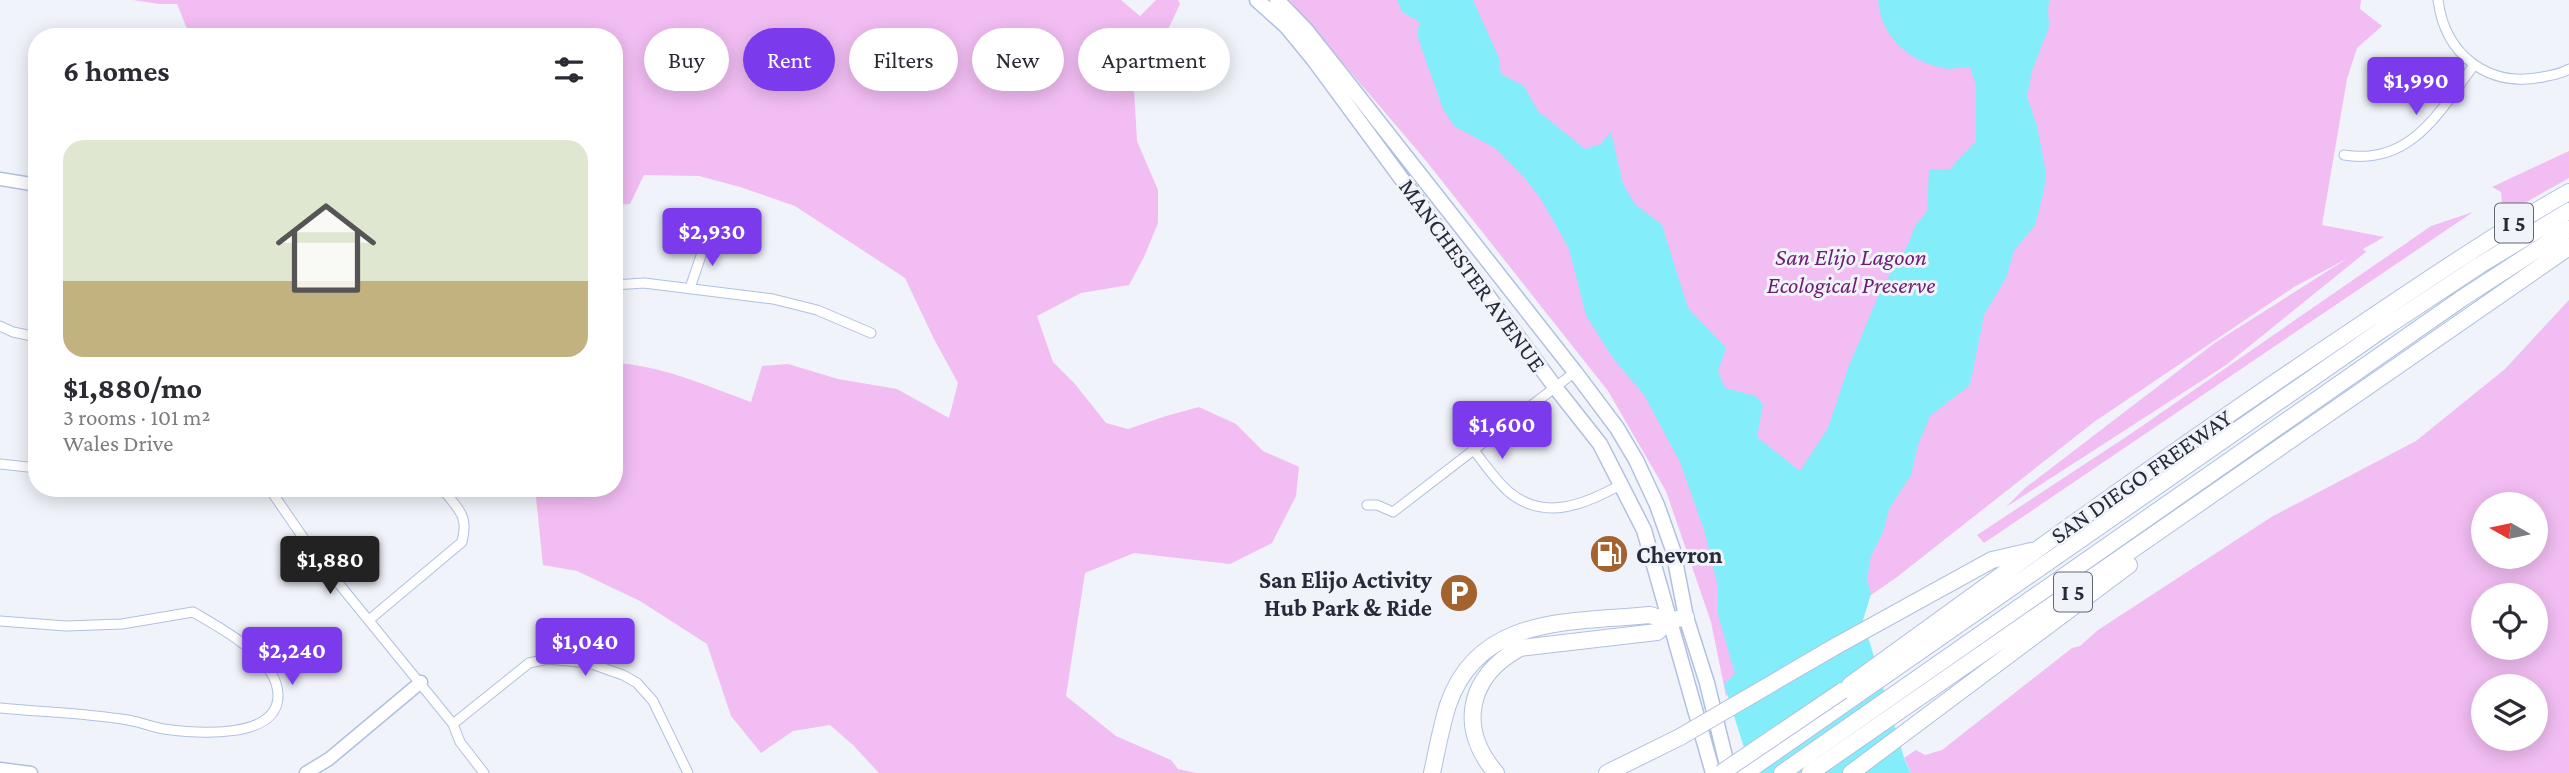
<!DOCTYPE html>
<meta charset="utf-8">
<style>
body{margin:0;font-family:"Crimson Pro",serif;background:#f2f2f3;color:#2b2b33;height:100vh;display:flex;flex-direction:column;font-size:26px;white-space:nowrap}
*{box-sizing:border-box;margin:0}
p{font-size:23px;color:#7c7c81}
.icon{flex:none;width:38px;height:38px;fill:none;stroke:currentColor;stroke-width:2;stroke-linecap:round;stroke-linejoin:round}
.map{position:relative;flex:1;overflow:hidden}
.details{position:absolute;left:28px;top:28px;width:595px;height:469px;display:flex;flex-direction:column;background:#fff;border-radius:28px;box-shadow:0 4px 18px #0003}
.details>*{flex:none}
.hud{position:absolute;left:644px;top:28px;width:665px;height:63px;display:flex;gap:14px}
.needle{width:46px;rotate:279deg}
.tools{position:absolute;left:2471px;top:492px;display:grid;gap:14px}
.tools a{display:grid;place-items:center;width:77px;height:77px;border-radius:50%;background:#fff;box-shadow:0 4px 18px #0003;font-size:35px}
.price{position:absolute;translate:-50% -60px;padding:0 16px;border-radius:7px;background:#7c3aed;color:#fff;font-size:23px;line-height:46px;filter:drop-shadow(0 2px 4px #0008)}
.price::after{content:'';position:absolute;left:50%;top:42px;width:21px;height:16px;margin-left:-10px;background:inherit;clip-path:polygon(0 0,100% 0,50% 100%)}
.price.on{background:#222;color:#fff}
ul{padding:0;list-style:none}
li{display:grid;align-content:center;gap:14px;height:371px;padding:0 35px}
li span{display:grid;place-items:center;height:217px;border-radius:21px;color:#555}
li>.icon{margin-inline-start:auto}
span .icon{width:126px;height:126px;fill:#fffc;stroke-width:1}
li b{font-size:30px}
h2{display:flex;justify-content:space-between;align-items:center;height:84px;padding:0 35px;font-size:30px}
.tag{padding:0 24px;border-radius:32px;background:#fff;box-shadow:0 4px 18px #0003;font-size:24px;line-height:63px}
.tag.on{background:#7c3aed;color:#fff}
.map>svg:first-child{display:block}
.green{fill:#f2bdf3;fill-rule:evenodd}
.water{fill:#84edfa}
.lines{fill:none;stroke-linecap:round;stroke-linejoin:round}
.street-casing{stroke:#b1c0e1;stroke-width:11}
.secondary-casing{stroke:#b1c0e1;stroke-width:15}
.primary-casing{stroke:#b1c0e1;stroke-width:17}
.highway-casing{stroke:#b1c0e1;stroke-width:18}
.street{stroke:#fff;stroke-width:9}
.secondary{stroke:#fff;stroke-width:12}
.primary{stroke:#fff;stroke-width:14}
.highway{stroke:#fff;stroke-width:16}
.highway-bridge-casing{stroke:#b1c0e1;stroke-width:18;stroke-linecap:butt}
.highway-bridge{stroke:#fff;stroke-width:16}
.labels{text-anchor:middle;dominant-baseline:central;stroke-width:6;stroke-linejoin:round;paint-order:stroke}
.shield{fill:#f0f3fa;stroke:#626772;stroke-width:2}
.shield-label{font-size:23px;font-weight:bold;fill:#252b38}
.park-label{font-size:24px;font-style:italic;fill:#6f1d74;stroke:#f0f3fa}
.street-label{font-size:24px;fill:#252b38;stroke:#f0f3fa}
.poi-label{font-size:24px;font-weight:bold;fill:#252b38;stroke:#f0f3fa;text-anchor:start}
</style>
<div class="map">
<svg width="2569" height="773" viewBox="0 0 2569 773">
<rect width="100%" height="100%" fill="#f0f3fa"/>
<path class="green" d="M133,0h988l19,16 16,-16h22l2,4 -17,36 -22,30 -7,19 3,52 21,49v33l-14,34 -15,28 -48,8 -44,23 16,46 22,22 31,39 22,6 38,-13 33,-9 37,17 27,27 36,16 -3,29 -24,47 -42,21 -96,-11 -49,20 -19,123 50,40 55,24 7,9 18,4h-317l-26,-28 -23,-20 -37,6 -32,22 -30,-37 -24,-72 -67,-43 -63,-30 -34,-6 -8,-77h79v-125c47,2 93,23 137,39l11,-36 26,-2 50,15 59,10 52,29 9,-35 -24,-44 -29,-61 -110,-72 -55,-19 -41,-11 -55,-1 -14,29 -16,1v-168h-430l4,-6 -11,-27h-18z
M1289,0h1072l-1,9 22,17 -25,22 -10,31 -25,146 62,12 -21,12 3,3 -140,113 -220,142 19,-19 191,-146 132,-84 -54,29 -200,135 -197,155 -171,119 -15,-74 -45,-131 -58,-100 -185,-234z
M2569,151v27l-66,37 -2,-23 -9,-5z
M2473,212l-489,331 -7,-8 152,-100 302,-209z
M2569,300v473h-658l-7,-15 12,-8 9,5 17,-5 130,-102 8,-2 18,-16 175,-114 143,-75 89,-72zM2483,504h53v52h-53zM2483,595h53v53h-53zM2483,686h53v52h-53z"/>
<path class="water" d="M1397,0h76l26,58 2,16 23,12 14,25 47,38 16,-5 10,-12 12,52 12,20 27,21 26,83 38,40 -8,23 7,17 31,8 7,9 -6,32 43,34 28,-43 20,-60 34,-81 25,-40 8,-21 12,-15 2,-41 21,-1 26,-28v-55l-6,-19c-9,0 -20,3 -28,1 -35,-8 -61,-32 -64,-68h172l-2,8 1,19 -17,44 -5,26 10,29 9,46 -2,19 -9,34 -21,26 -8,27 -22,37 -14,70 -40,31 -12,29 -7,30 -22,34 -6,23 -12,24 -4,24 4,14 -8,26 42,141 6,12h-159l-28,-89 11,-10 -17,-59v-28l-13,-54 -25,-71 -36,-67 -32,-38 -26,-42 -17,-66 -28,-50 -18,-23 -28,-28 -41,-22 -11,-17 -24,-68 -2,-9 3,-10 -18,-10z"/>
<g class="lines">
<g class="street-casing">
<path id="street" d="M2438,0c7,55 50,88 105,77 9,-2 18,-3 26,-8
M2344,155c67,11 96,-44 130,-90
M614,285l30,-2 129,16 44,11 54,23
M690,288l17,-50
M0,326l13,6 24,5
M1473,449c11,14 22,31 36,43 36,30 77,12 113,-8
M0,464l37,4
M269,488l44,64 140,172 7,18 24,31
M1367,505h10l16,7 182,-140
M369,620l93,-78c7,-28 -4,-32 -20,-54
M0,621l66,5 56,-2 71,-12c29,17 83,45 85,82 2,47 -85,39 -114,35 -12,-2 -24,-7 -36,-9 -42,-7 -86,-8 -128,-12
M453,724l76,-61 19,-4 41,4 34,12 14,8 16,18 35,72"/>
</g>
<g class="secondary-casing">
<path id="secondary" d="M0,179l37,6
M0,769l31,4
M306,773l23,-14 92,-77"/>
</g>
<g class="primary-casing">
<path id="primary" d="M1257,0l30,27 27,33 241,327 45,57 44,86 69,243
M1277,0l29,30 35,44 234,298 42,56 19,32 21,45 16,45 13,67 21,66 22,90"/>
</g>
<g class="highway-casing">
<path id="highway" d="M1836,646l156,-86 39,-9
M1850,685c158,-115 317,-230 479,-339 79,-53 157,-107 240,-154
M1432,773c5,-23 9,-46 16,-68 31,-91 124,-82 202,-90l19,6 17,-4
M1496,773c-39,-45 -28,-97 24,-125l137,-16 12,-11
M1607,773l73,-36
M1745,773l638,-444 97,-64 89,-54
M1782,773l679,-474 108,-70
M1810,773l759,-526
M1851,773l278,-208"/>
</g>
<use href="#street" class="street"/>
<use href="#secondary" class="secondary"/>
<use href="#primary" class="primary"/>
<use href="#highway" class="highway"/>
<g class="highway-bridge-casing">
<path id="highway-bridge" d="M1680,737l156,-91
M1721,773l121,-82"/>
</g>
<use href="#highway-bridge" class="highway-bridge"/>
</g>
<defs>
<g id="fuel-disc" transform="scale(2.0125)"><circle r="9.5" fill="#a4622f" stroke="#f0f3fa"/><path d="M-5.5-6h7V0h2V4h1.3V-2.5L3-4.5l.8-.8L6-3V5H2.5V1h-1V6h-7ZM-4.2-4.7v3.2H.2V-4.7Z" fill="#fff"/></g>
<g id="parking-disc" transform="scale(2.0125)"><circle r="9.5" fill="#a4622f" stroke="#f0f3fa"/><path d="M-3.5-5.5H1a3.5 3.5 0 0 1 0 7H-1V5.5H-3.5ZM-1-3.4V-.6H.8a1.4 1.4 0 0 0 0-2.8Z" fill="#fff"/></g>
</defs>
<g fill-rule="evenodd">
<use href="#fuel-disc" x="1609" y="554"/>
<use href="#parking-disc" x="1459" y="593"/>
</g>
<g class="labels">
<g class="shield">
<rect x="2495" y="203.5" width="38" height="39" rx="5"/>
<rect x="2054" y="572.5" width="38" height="39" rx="5"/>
</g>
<g class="shield-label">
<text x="2514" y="223">I 5</text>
<text x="2073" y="592">I 5</text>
</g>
<g class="park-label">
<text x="1851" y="256">San Elijo Lagoon<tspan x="1851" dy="28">Ecological Preserve</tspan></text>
</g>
<g class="street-label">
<text transform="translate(1473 275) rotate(54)">MANCHESTER AVENUE</text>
<text transform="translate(2141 476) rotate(-35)">SAN DIEGO FREEWAY</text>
</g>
<g class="poi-label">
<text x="1636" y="554">Chevron</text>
<text x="1432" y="579" text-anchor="end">San Elijo Activity<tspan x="1432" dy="28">Hub Park &amp; Ride</tspan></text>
</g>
</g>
</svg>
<div class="tools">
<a><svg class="needle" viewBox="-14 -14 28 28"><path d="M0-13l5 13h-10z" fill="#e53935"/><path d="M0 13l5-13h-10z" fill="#7c7c81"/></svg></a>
<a><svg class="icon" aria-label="locate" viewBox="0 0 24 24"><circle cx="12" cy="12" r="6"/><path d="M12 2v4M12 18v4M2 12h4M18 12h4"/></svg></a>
<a><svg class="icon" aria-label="layers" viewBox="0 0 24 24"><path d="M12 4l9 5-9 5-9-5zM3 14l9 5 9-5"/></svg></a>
</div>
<b class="price" style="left:2416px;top:117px">$1,990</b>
<b class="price" style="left:712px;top:268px">$2,930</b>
<b class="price" style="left:1502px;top:461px">$1,600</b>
<b class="price on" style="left:330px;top:596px">$1,880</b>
<b class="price" style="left:585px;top:678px">$1,040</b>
<b class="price" style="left:292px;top:687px">$2,240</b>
<div class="hud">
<a class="tag">Buy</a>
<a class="tag on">Rent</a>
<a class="tag">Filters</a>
<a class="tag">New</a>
<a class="tag">Apartment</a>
</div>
<section class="details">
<h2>6 homes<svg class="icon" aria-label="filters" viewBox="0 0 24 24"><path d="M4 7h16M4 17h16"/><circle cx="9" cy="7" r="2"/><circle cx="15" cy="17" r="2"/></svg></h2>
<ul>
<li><span style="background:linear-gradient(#dfe7d0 65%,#c2b280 0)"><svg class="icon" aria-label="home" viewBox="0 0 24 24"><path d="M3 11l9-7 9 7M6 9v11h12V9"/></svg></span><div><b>$1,880/mo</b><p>3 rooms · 101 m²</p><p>Wales Drive</p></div></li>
</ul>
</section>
</div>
